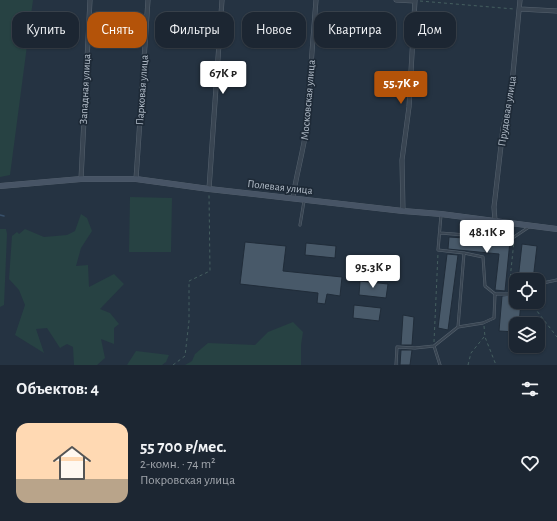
<!DOCTYPE html>
<html lang="ru">
<meta charset="utf-8">
<style>
body{margin:0;font-family:"Alegreya Sans",sans-serif;background:#252e3a;color:#f1f3f6;height:100vh;display:flex;flex-direction:column;font-size:15px;white-space:nowrap}
*{box-sizing:border-box;margin:0}
p{font-size:13px;color:#a0a5ac}
.icon{flex:none;width:22px;height:22px;fill:none;stroke:currentColor;stroke-width:2;stroke-linecap:round;stroke-linejoin:round}
.map{position:relative;height:365px;overflow:hidden}
.details{display:flex;flex-direction:column;background:#1c2632;flex:1}
.details>*{flex:none}
.hud{position:absolute;left:12px;top:12px;width:533px;height:36px;display:flex;gap:8px}
.fabs{position:absolute;left:509px;top:273px;display:grid;gap:8px}
.fabs a{display:grid;place-items:center;width:36px;height:36px;border-radius:8px;background:#1c2632;box-shadow:0 1px 3px #0004,0 0 0 1px #3a434d;font-size:20px}
.price{position:absolute;translate:-50% -34px;padding:0 9px;border-radius:4px;background:#fff;color:#222;font-size:13px;line-height:26px;filter:drop-shadow(0 1px 2px #0008)}
.price::after{content:'';position:absolute;left:50%;top:24px;width:12px;height:9px;margin-left:-6px;background:inherit;clip-path:polygon(0 0,100% 0,50% 100%)}
.price.current{background:#b45309;color:#fff}
ul{padding:0;list-style:none}
li{display:flex;align-items:center;gap:12px;height:100px;padding:0 16px}
li span{display:grid;place-items:center;flex:none;width:112px;height:80px;border-radius:12px;color:#555}
li>.icon{margin-inline-start:auto}
span .icon{width:48px;height:48px;fill:#fffc;stroke-width:1}
li b{font-size:17px}
h2{display:flex;justify-content:space-between;align-items:center;height:48px;padding:0 16px;font-size:17px}
.chip{padding:0 14px;border-radius:12px;background:#1c2632;box-shadow:0 1px 3px #0004,0 0 0 1px #3a434d;font-size:14px;line-height:36px}
.chip.current{background:#b45309;color:#fff}
.map>svg:first-child{display:block}
.green{fill:#274243}
.lines{fill:none;stroke-linecap:round;stroke-linejoin:round}
.stream{stroke:#38506a;stroke-width:1.5}
.building{fill:#485969;stroke:#202c39}
.lane-casing{stroke:#57636f;stroke-width:3}
.street-casing{stroke:#57636f;stroke-width:5}
.secondary-casing{stroke:#57636f;stroke-width:6}
.path{stroke:#455f60;stroke-width:1;stroke-dasharray:3 3;stroke-linecap:butt}
.lane{stroke:#394552;stroke-width:2}
.street{stroke:#394552;stroke-width:4}
.secondary{stroke:#475465;stroke-width:5.5}
.labels{text-anchor:middle;dominant-baseline:central;stroke-width:3.5;stroke-linejoin:round;paint-order:stroke}
.street-label{font-size:11px;fill:#b6c0cc;stroke:#1e2a37}
</style>
<div class="map">
<svg width="557" height="365" viewBox="0 0 557 365">
<rect width="100%" height="100%" fill="#253342"/>
<path class="green" d="M0,0h33l-23,175 -10,2z
M130,197l42,1 -1,54h-42z
M81,214l6,4 5,13 -11,17 -5,18 12,-1 1,22 25,-13 10,10 -24,25 10,4 9,11 -5,4v16l-13,-5 4,19 -8,7h-23l-1,-18 -6,-3 -7,4 -13,-20 -11,1 8,24 -29,-18 10,-30 -6,-15 -10,-11 3,-43 5,-4 2,2 6,-5 19,8 23,-2 8,-4z
M0,229h6l1,5 -3,71 -4,2z
M293,322l10,10 -2,13v20h-116l7,-4 3,-7 13,-11 47,2 13,-13z
M136,351l33,4 -3,7 -4,3h-35z"/>
<g class="lines">
<path class="stream" d="M0,215l4,1"/>
</g>
<path class="building" d="M258,31h8l-1,7h-8z
M449,237l61,4 -5,50 -10,-1 4,-36 -51,-5z
M245,242l41,4 -3,25 59,6 -2,19 -13,-2 -2,10 -8,-1 1,-10 -78,-9z
M306,243l30,3 -1,12 -30,-3z
M522,244l15,2 -4,34h-15z
M447,254l11,1 -10,75 -10,-2z
M360,281l28,3 -2,14 -27,-3z
M511,295l5,1v6h5l-2,22h-3v8l-17,-1 3,-35z
M354,305l27,3 -2,13 -26,-3z
M403,315l11,2 -2,28h-11z
M401,350h11l-2,15h-10z"/>
<g class="lines">
<g class="lane-casing">
<path id="lane" d="M89,15l27,-1 30,4
M441,215l-3,35 26,3 -6,74
M300,225l4,-24
M440,233l52,4h22l15,-10
M464,253l19,4 2,29 10,8
M538,284l19,-4
M434,346l6,19
M396,365l1,-18 18,1 19,-2 24,-19 25,-4 11,-5 1,-24h13l8,-4"/>
</g>
<g class="street-casing">
<path id="street" d="M396,0l19,1
M520,9l37,2
M81,179l9,-179
M136,179l12,-179
M209,189l13,-189
M293,198c3,-23 10,-45 13,-68l10,-130
M403,211l-1,-51 7,-53 6,-107
M495,221l-1,-14 9,-79 8,-34 9,-94"/>
</g>
<g class="secondary-casing">
<path id="secondary" d="M0,186l81,-7h55l73,10 194,22 38,3 116,15"/>
</g>
<path class="path" d="M420,1l94,8
M509,289l5,-48
M530,302l27,35
M484,326l1,11 11,28
M434,342l4,-89
M173,365l12,-9 4,-35v-40l21,-10 -1,-76
M468,365l3,-12 13,-16"/>
<use href="#lane" class="lane"/>
<use href="#street" class="street"/>
<use href="#secondary" class="secondary"/>
</g>
<g class="labels">
<g class="street-label">
<text transform="translate(85 89) rotate(-87)">Западная улица</text>
<text transform="translate(142 90) rotate(-86)">Парковая улица</text>
<text transform="translate(308 100) rotate(-85)">Московская улица</text>
<text transform="translate(507 111) rotate(-81)">Прудовая улица</text>
<text transform="translate(280 187) rotate(6)">Полевая улица</text>
</g>
</g>
</svg>
<div class="fabs">
<a><svg class="icon" aria-label="locate" viewBox="0 0 24 24"><circle cx="12" cy="12" r="6"/><path d="M12 2v4M12 18v4M2 12h4M18 12h4"/></svg></a>
<a><svg class="icon" aria-label="layers" viewBox="0 0 24 24"><path d="M12 4l9 5-9 5-9-5zM3 14l9 5 9-5"/></svg></a>
</div>
<b class="price" style="left:223px;top:95px">67K ₽</b>
<b class="price current" style="left:401px;top:105px">55.7K ₽</b>
<b class="price" style="left:487px;top:254px">48.1K ₽</b>
<b class="price" style="left:373px;top:289px">95.3K ₽</b>
<div class="hud">
<a class="chip">Купить</a>
<a class="chip current">Снять</a>
<a class="chip">Фильтры</a>
<a class="chip">Новое</a>
<a class="chip">Квартира</a>
<a class="chip">Дом</a>
</div>
</div>
<section class="details">
<h2>Объектов: 4<svg class="icon" aria-label="filters" viewBox="0 0 24 24"><path d="M4 7h16M4 17h16"/><circle cx="9" cy="7" r="2"/><circle cx="15" cy="17" r="2"/></svg></h2>
<ul>
<li><span style="background:linear-gradient(#ffd9b3 70%,#b9a48a 0)"><svg class="icon" aria-label="home" viewBox="0 0 24 24"><path d="M3 11l9-7 9 7M6 9v11h12V9"/></svg></span><div><b>55 700 ₽/мес.</b><p>2-комн. · 74 m²</p><p>Покровская улица</p></div><svg class="icon" aria-label="heart" viewBox="0 0 24 24"><path d="M12 20l-8-8c-3-5 5-10 8-4 3-6 11-1 8 4z"/></svg></li>
</ul>
</section>
